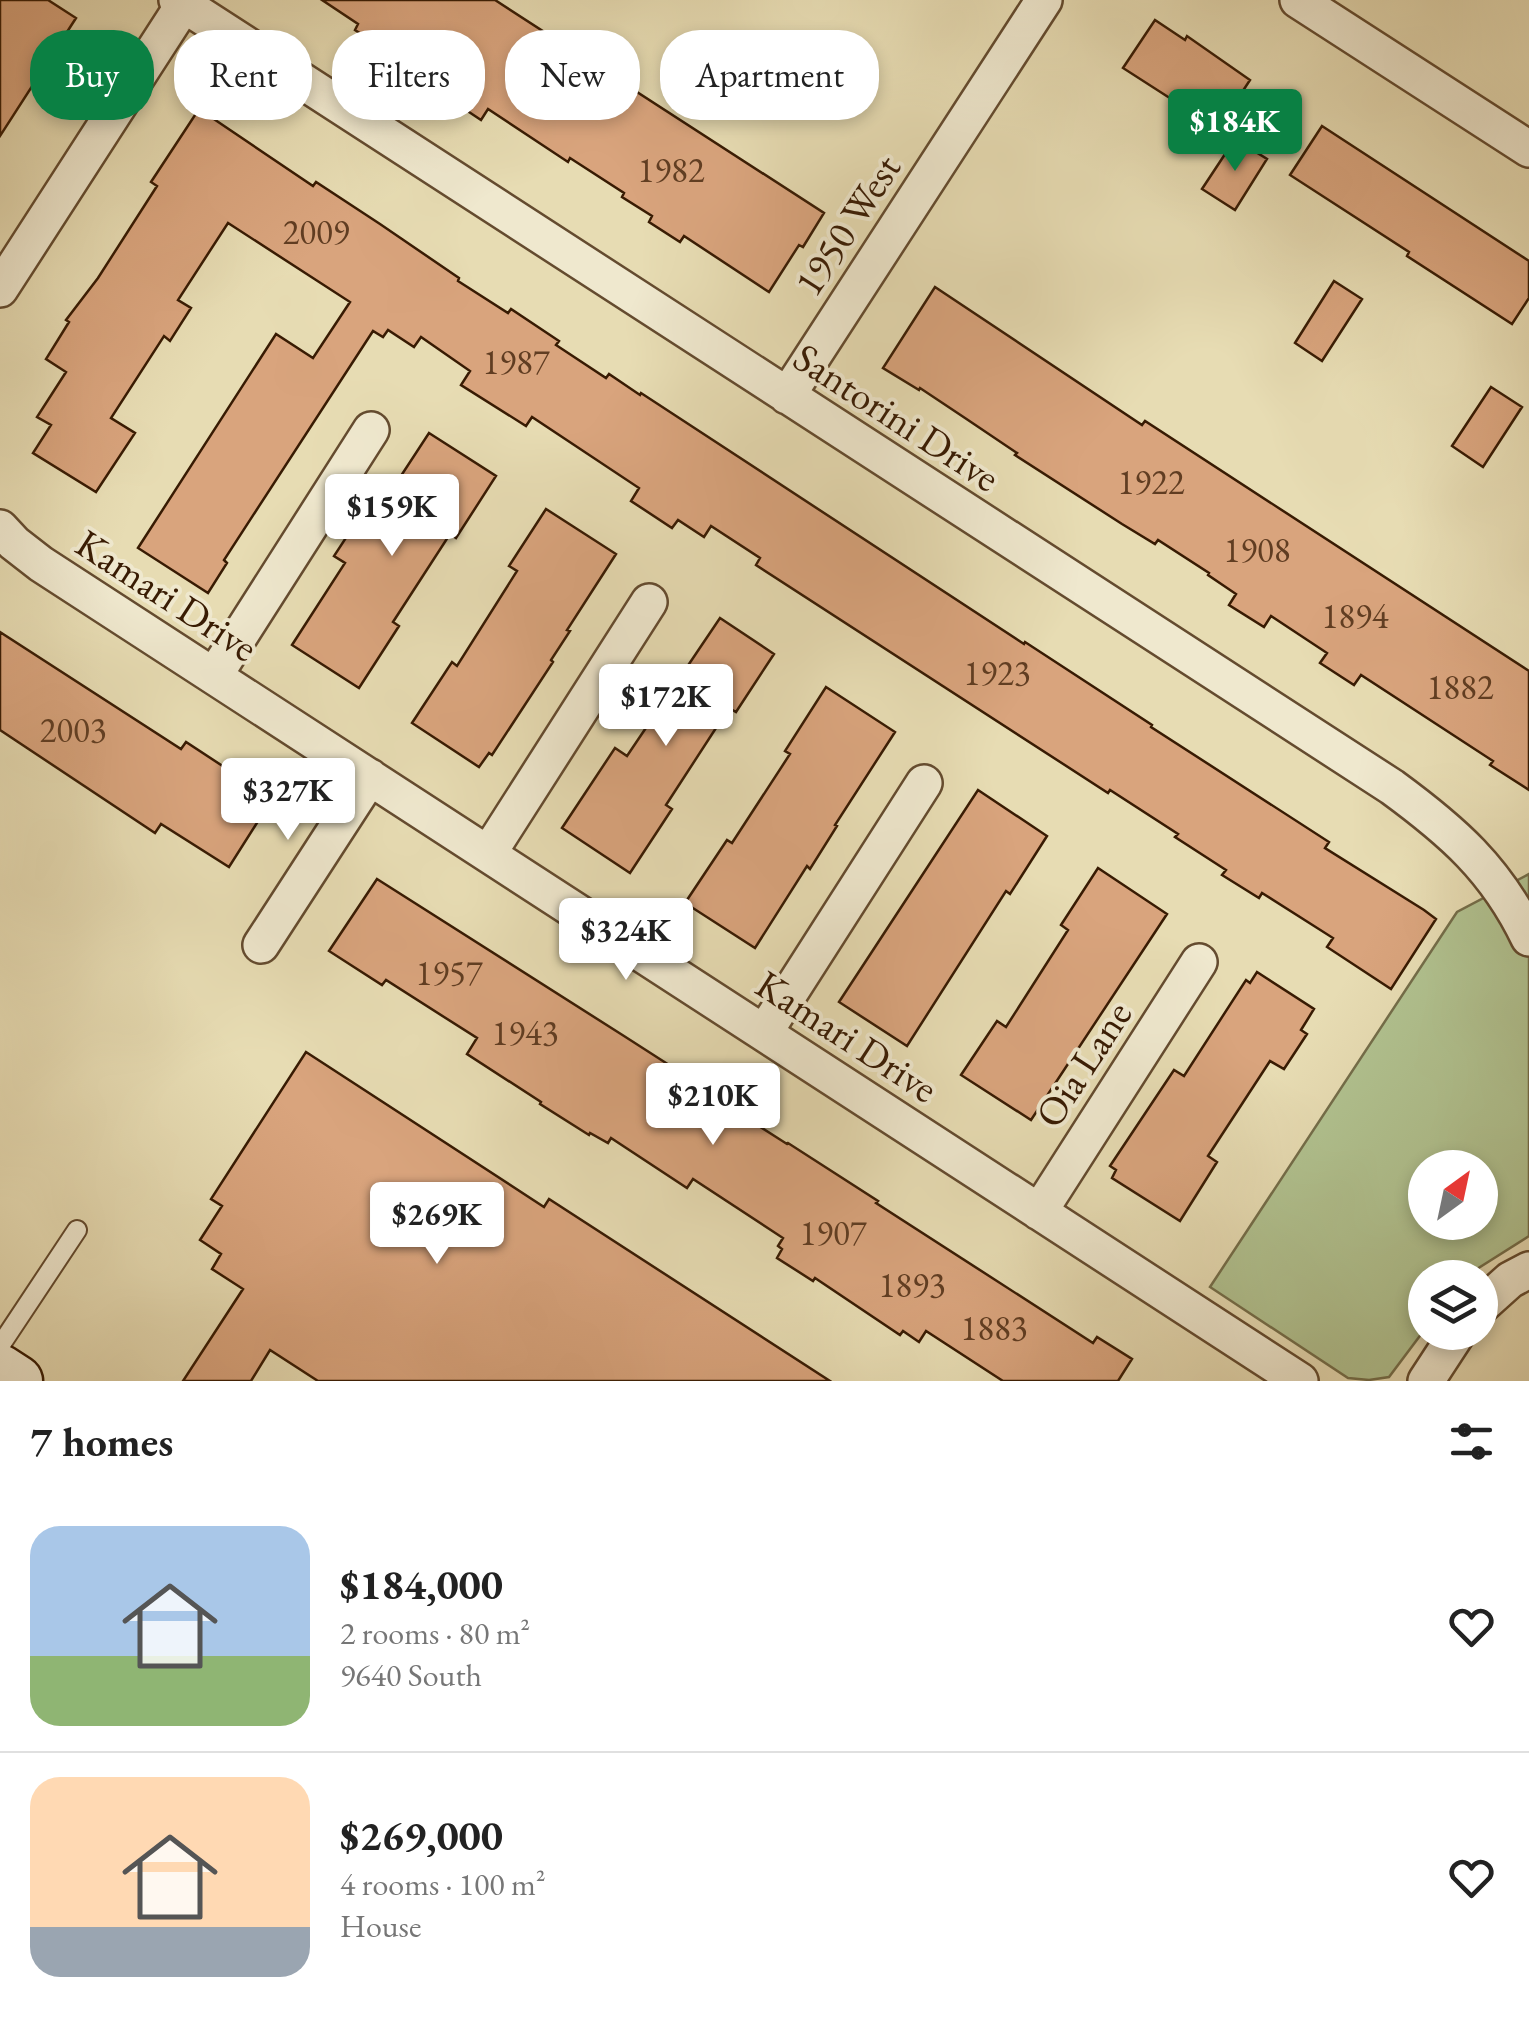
<!DOCTYPE html>
<meta charset="utf-8">
<style>
body{margin:0;font-family:"EB Garamond",serif;background:#f2f2f2;color:#222;height:100vh;display:flex;flex-direction:column;font-size:38px;white-space:nowrap}
*{box-sizing:border-box;margin:0}
p{font-size:32px;color:#767676}
.icon{flex:none;width:55px;height:55px;fill:none;stroke:currentColor;stroke-width:2;stroke-linecap:round;stroke-linejoin:round}
.map{position:relative;height:1381px;overflow:hidden}
.sheet{display:flex;flex-direction:column;background:#fff;flex:1}
.sheet>*{flex:none}
.hud{position:absolute;left:30px;top:30px;width:1000px;height:90px;display:flex;gap:20px}
.needle{width:65px;rotate:33deg}
.controls{position:absolute;left:1408px;top:1150px;display:grid;gap:20px}
.controls a{display:grid;place-items:center;width:90px;height:90px;border-radius:50%;background:#fff;box-shadow:0 5px 15px #0003;font-size:50px}
.price{position:absolute;translate:-50% -85px;padding:0 22px;border-radius:10px;background:#fff;color:#222;font-size:32px;line-height:65px;filter:drop-shadow(0 2px 5px #0008)}
.price::after{content:'';position:absolute;left:50%;top:60px;width:30px;height:22px;margin-left:-15px;background:inherit;clip-path:polygon(0 0,100% 0,50% 100%)}
.price.current{background:#0b8043;color:#fff}
ul{padding:0;list-style:none}
li{display:flex;align-items:center;gap:30px;height:250px;padding:0 30px}
li+li{border-top:2px solid #e0e0e0}
li span{display:grid;place-items:center;flex:none;width:280px;height:200px;border-radius:30px;color:#555}
li>.icon{margin-inline-start:auto}
span .icon{width:120px;height:120px;fill:#fffc;stroke-width:1}
li b{font-size:42px}
h2{display:flex;justify-content:space-between;align-items:center;height:120px;padding:0 30px;font-size:42px}
.chip{padding:0 35px;border-radius:40px;background:#fff;box-shadow:0 5px 15px #0003;font-size:35px;line-height:90px}
.chip.current{background:#0b8043;color:#fff}
.map>svg:first-child{display:block}
.green{fill:#b1c290;stroke:#746e4a;stroke-width:2.5;fill-rule:evenodd}
.building{fill:#d9a47d;stroke:#381b03;stroke-width:2.5}
.lines{fill:none;stroke-linecap:round;stroke-linejoin:round}
.lane-casing{stroke:#644b2f;stroke-width:22}
.street-casing{stroke:#644b2f;stroke-width:40}
.secondary-casing{stroke:#381b03;stroke-width:55}
.lane{stroke:#efe8ce;stroke-width:18}
.street{stroke:#efe8ce;stroke-width:35}
.secondary{stroke:#efe8ce;stroke-width:50}
.labels{text-anchor:middle;dominant-baseline:central;stroke-width:8;stroke-linejoin:round;paint-order:stroke}
.number-label{font-size:35px;fill:#603d22}
.street-label{font-size:40px;fill:#381b03;stroke:#efe8ce}
</style>
<div class="map">
<svg width="1529" height="1381" viewBox="0 0 1529 1381">
<rect width="100%" height="100%" fill="#e7dcb3"/>
<filter id="stains"><feTurbulence type="fractalNoise" baseFrequency=".002" numOctaves="4"/><feColorMatrix values="0 0 0 0 .2 0 0 0 0 .09 0 0 0 0 .02 0 0 0 .5 -.17"/></filter>
<radialGradient id="worn" r=".72"><stop offset=".6" stop-color="#630" stop-opacity="0"/><stop offset="1" stop-color="#630" stop-opacity=".3"/></radialGradient>
<path class="green" d="M1529,874v362l-52,33 -8,8 -44,1v51l-36,48 -20,3 -21,-2 -138,-91 247,-375zM1425,1168h55v54h-55z"/>
<path class="building" d="M0,0h48l28,18 -76,118z
M322,0h173l329,213 -21,34 -4,-2 -30,47 -85,-56 -4,6 -31,-20 3,-6 -30,-19 2,-4 -54,-35 -2,4 -80,-53 -7,11 -33,-22 7,-11 -66,-41 -3,4 -31,-20 3,-6z
M1155,20l30,20 2,-4 63,44 -32,49 -95,-61z
M199,109l114,77 3,-4 64,42 79,54 -1,3 50,32 3,-4 48,32 -3,4 50,33 3,-4 31,21 1,-2 383,251 1,-2 127,83 -1,2 178,115 -4,6 99,62 12,9 -45,70 -64,-42 6,-9 -71,-45 -3,5 -37,-23 4,-5 -51,-33 3,-3 -68,-44 -2,3 -352,-228 4,-7 -49,-32 -7,11 -26,-17 -6,8 -41,-27 8,-13 -107,-71 -6,9 -65,-41 9,-14 -49,-34 -7,10 -26,-17 -5,7 -10,-6 -149,229 3,3 -19,30 -70,-45 138,-214 37,24 37,-56 -122,-79 -50,77 13,8 -21,33 -6,-5 -53,82 24,15 -39,59 -63,-39 18,-28 -14,-8 29,-45 -20,-13 23,-37 -3,-2 32,-42 59,-92 -6,-4z
M1322,126l207,135v37l-17,26 -105,-68 2,-4 -119,-77z
M1235,139l32,20 -32,51 -33,-21z
M1334,281l28,18 -40,62 -27,-18z
M935,287l207,138 3,-4 384,250v119l-39,-25 3,-4 -132,-86 -7,10 -34,-22 7,-10 -56,-37 -7,11 -35,-22 7,-11 -28,-19 1,-2 -51,-33 -3,4 -33,-20 -107,-69 2,-2 -52,-35 -45,-30 -1,2 -36,-22z
M1491,387l31,20 -39,60 -31,-21z
M429,433l67,43 -40,62 -6,-4 -57,88 6,4 -40,62 -67,-43 53,-82 -11,-7 17,-26 10,7z
M546,509l70,45 -49,76 3,1 -19,29 2,2 -61,93 -3,-2 -10,14 -67,-44 40,-61 5,4 60,-95 -8,-5z
M720,618l54,36 -38,58 -7,-4 -63,97 6,4 -42,64 -68,-45 53,-80 12,8z
M0,632l181,117 5,-7 61,40 1,-2 26,16 -45,71 -68,-43 -6,9 -155,-103z
M826,687l69,45 -60,93 2,1 -27,43 -3,-3 -52,82 -70,-45 42,-63 5,3 58,-89 -5,-3z
M978,790l69,46 -37,58 -4,-3 -99,155 -68,-44z
M1098,868l69,46 -136,206 -70,-45 36,-54 9,6 62,-97 -7,-5z
M377,879l247,157 98,63 -1,3 66,42 1,-1 90,58 -2,2 217,140 4,-6 35,22 -14,22h-115l-77,-50 -7,11 -16,-11 -3,4 -85,-57 -2,3 -36,-23 5,-9 -4,-3 5,-8 -90,-59 -6,9 -76,-50 -3,5 -18,-10 -1,2 -49,-31 1,-2 -74,-48 10,-16 -91,-58 -4,5 -53,-34z
M1257,972l57,37 -13,21 6,4 -23,35 -14,-8 -62,95 9,6 -37,59 -68,-43 4,-8 -6,-4 64,-96 10,6 62,-96 4,3z
M306,1052l238,155 5,-8 281,182h-512l-48,-31 -19,31h-68l60,-92 -31,-20 9,-15 -21,-14 22,-34 -11,-7z"/>
<g class="lines">
<g class="lane-casing">
<path id="lane" d="M0,1346l77,-116"/>
</g>
<g class="street-casing">
<path id="street" d="M177,0l1215,787c60,44 104,82 137,151
M1298,0l231,149
M0,289l184,-285
M787,396l257,-396
M0,528l14,15 27,21 1259,817
M214,676l157,-246
M488,854l161,-252
M261,945l109,-168
M764,1033l160,-250
M1039,1212l160,-250
M1480,1307l30,-27 19,-10
M1426,1381l32,-49"/>
</g>
<g class="secondary-casing">
<path id="secondary" d="M0,1370l17,11"/>
</g>
<use href="#lane" class="lane"/>
<use href="#street" class="street"/>
<use href="#secondary" class="secondary"/>
</g>
<g class="labels">
<g class="number-label">
<text x="671" y="169">1982</text>
<text x="316" y="231">2009</text>
<text x="516" y="361">1987</text>
<text x="1151" y="481">1922</text>
<text x="1257" y="549">1908</text>
<text x="1355" y="615">1894</text>
<text x="997" y="672">1923</text>
<text x="1460" y="686">1882</text>
<text x="73" y="729">2003</text>
<text x="449" y="972">1957</text>
<text x="525" y="1032">1943</text>
<text x="833" y="1232">1907</text>
<text x="912" y="1284">1893</text>
<text x="994" y="1327">1883</text>
</g>
<g class="street-label">
<text transform="translate(847 225) rotate(-57)">1950 West</text>
<text transform="translate(897 417) rotate(33)">Santorini Drive</text>
<text transform="translate(167 595) rotate(33)">Kamari Drive</text>
<text transform="translate(847 1036) rotate(33)">Kamari Drive</text>
<text transform="translate(1083 1064) rotate(-57)">Oia Lane</text>
</g>
</g>
<rect width="100%" height="100%" filter="url(#stains)"/>
<rect width="100%" height="100%" fill="url(#worn)"/>
</svg>
<div class="controls">
<a><svg class="needle" viewBox="-14 -14 28 28"><path d="M0-13l5 13h-10z" fill="#e53935"/><path d="M0 13l5-13h-10z" fill="#767676"/></svg></a>
<a><svg class="icon" aria-label="layers" viewBox="0 0 24 24"><path d="M12 4l9 5-9 5-9-5zM3 14l9 5 9-5"/></svg></a>
</div>
<b class="price current" style="left:1235px;top:174px">$184K</b>
<b class="price" style="left:392px;top:559px">$159K</b>
<b class="price" style="left:666px;top:749px">$172K</b>
<b class="price" style="left:288px;top:843px">$327K</b>
<b class="price" style="left:626px;top:983px">$324K</b>
<b class="price" style="left:713px;top:1148px">$210K</b>
<b class="price" style="left:437px;top:1267px">$269K</b>
<div class="hud">
<a class="chip current">Buy</a>
<a class="chip">Rent</a>
<a class="chip">Filters</a>
<a class="chip">New</a>
<a class="chip">Apartment</a>
</div>
</div>
<section class="sheet">
<h2>7 homes<svg class="icon" aria-label="filters" viewBox="0 0 24 24"><path d="M4 7h16M4 17h16"/><circle cx="9" cy="7" r="2"/><circle cx="15" cy="17" r="2"/></svg></h2>
<ul>
<li><span style="background:linear-gradient(#a9c7e8 65%,#8fb573 0)"><svg class="icon" aria-label="home" viewBox="0 0 24 24"><path d="M3 11l9-7 9 7M6 9v11h12V9"/></svg></span><div><b>$184,000</b><p>2 rooms · 80 m²</p><p>9640 South</p></div><svg class="icon" aria-label="heart" viewBox="0 0 24 24"><path d="M12 20l-8-8c-3-5 5-10 8-4 3-6 11-1 8 4z"/></svg></li>
<li><span style="background:linear-gradient(#ffd9b3 75%,#9aa5b1 0)"><svg class="icon" aria-label="home" viewBox="0 0 24 24"><path d="M3 11l9-7 9 7M6 9v11h12V9"/></svg></span><div><b>$269,000</b><p>4 rooms · 100 m²</p><p>House</p></div><svg class="icon" aria-label="heart" viewBox="0 0 24 24"><path d="M12 20l-8-8c-3-5 5-10 8-4 3-6 11-1 8 4z"/></svg></li>
</ul>
</section>
